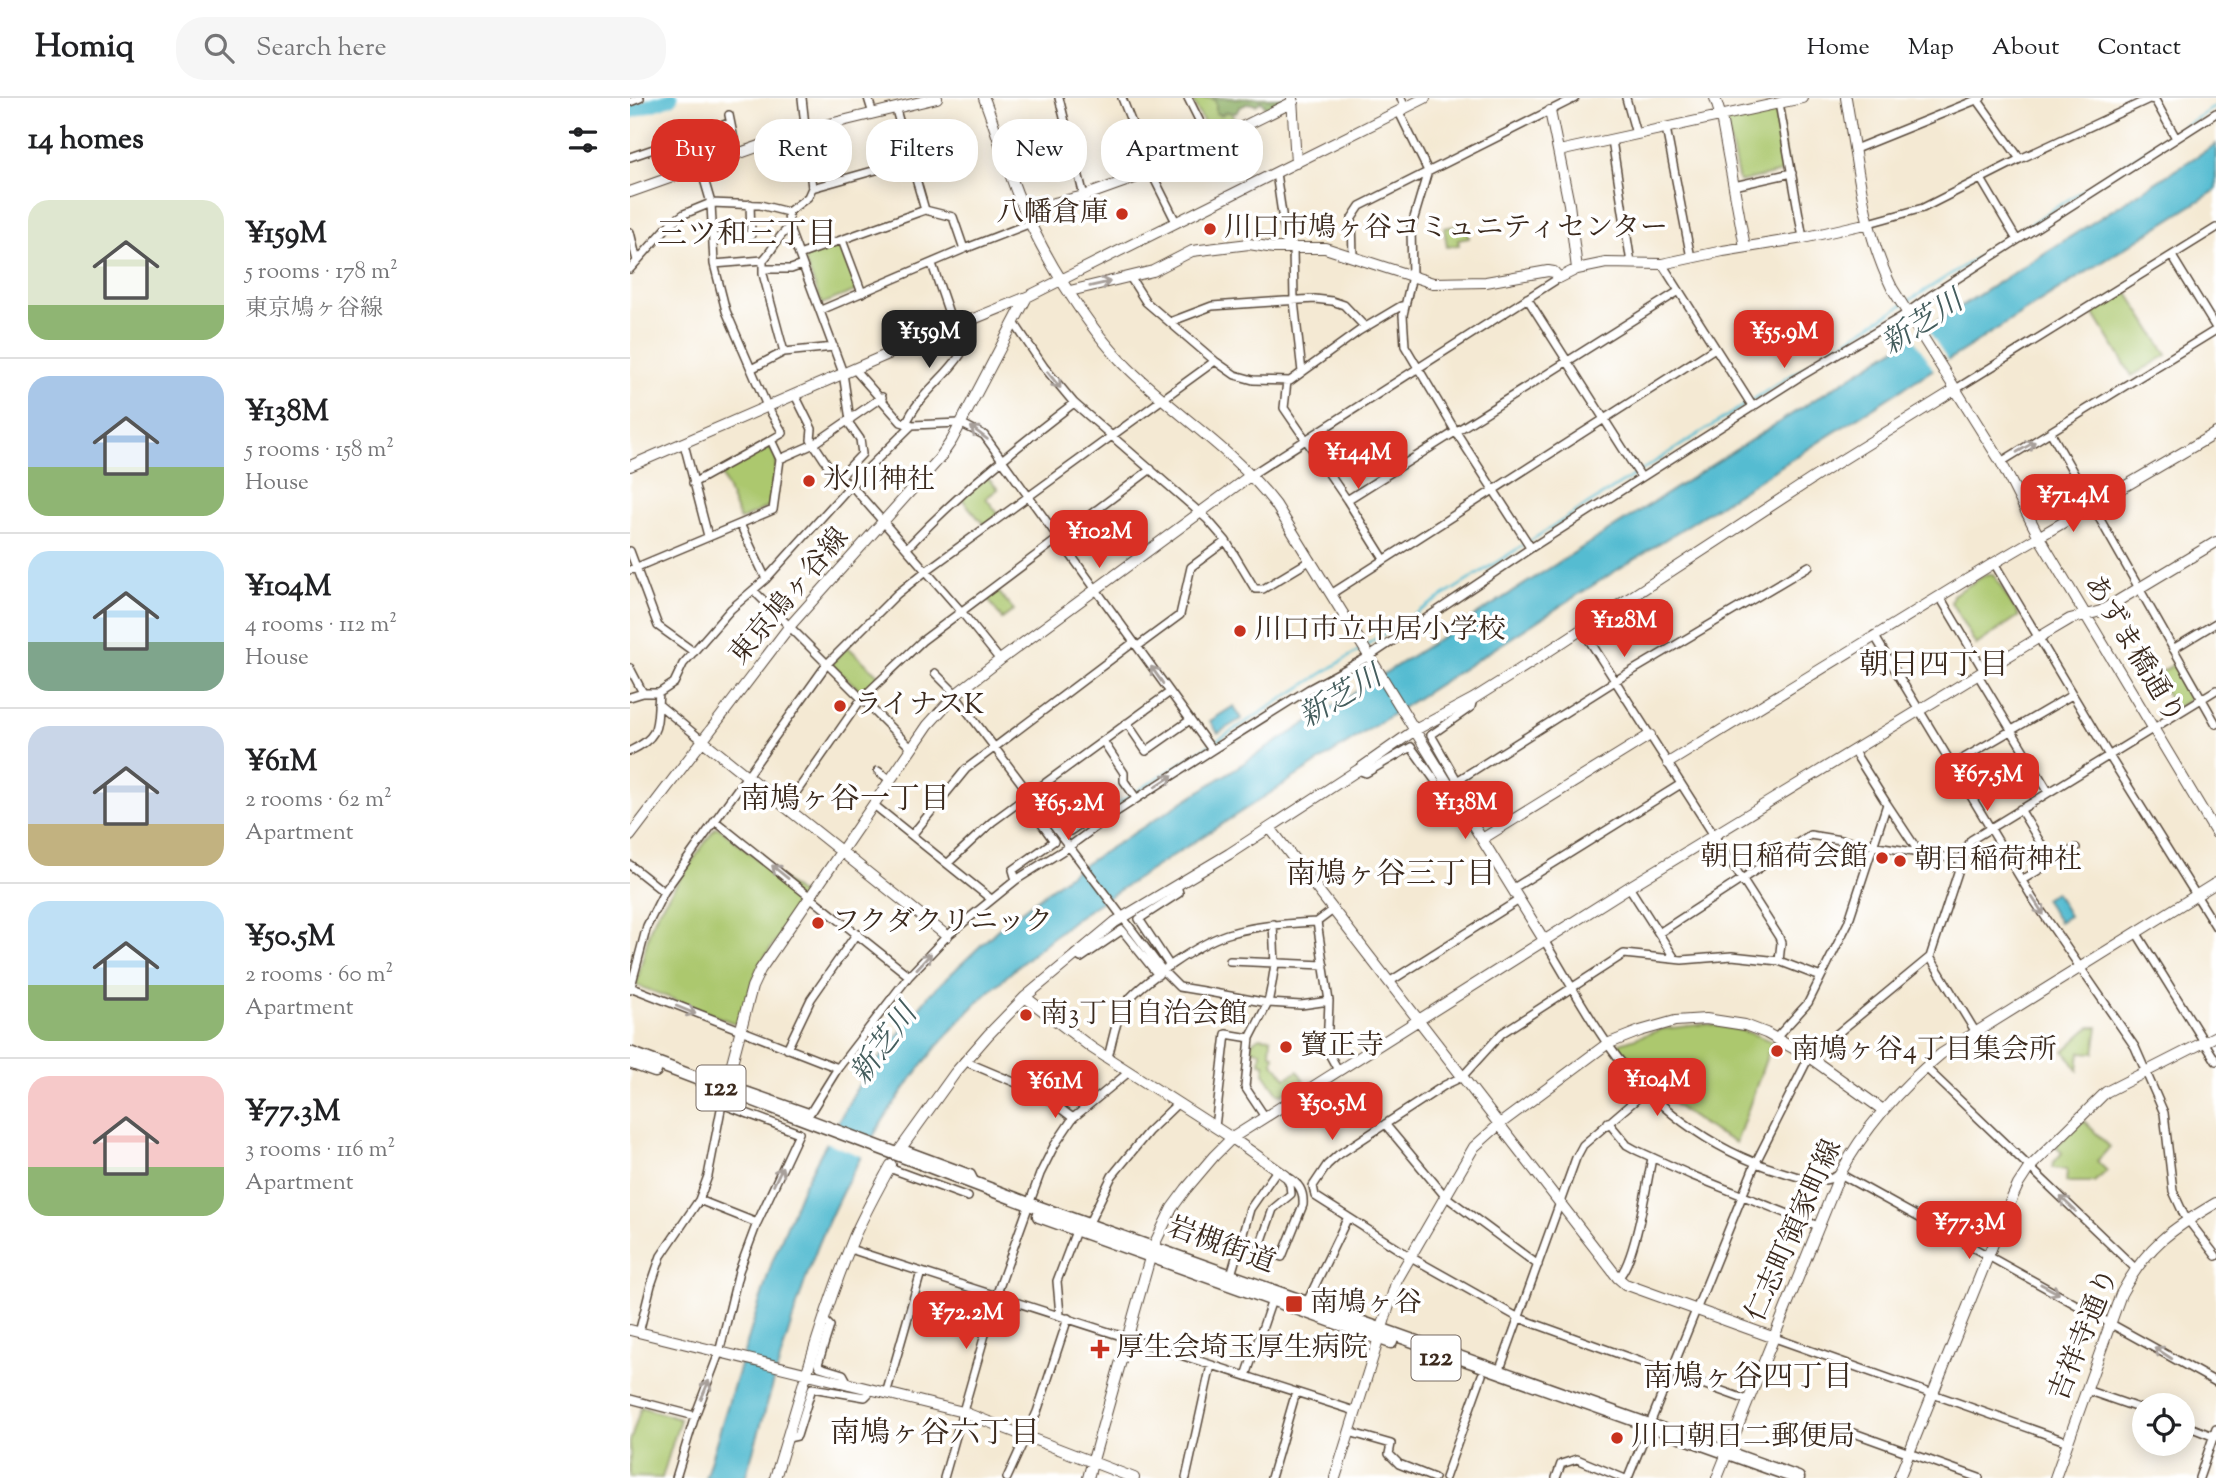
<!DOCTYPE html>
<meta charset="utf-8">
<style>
body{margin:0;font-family:"Sorts Mill Goudy","Noto Serif JP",serif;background:#f6f6f6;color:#202124;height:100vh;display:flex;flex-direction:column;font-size:26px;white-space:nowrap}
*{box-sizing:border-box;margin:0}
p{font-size:23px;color:#757577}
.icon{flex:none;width:38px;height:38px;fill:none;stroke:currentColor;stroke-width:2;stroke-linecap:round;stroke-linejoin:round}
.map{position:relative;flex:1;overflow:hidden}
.panel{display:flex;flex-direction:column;background:#fff;width:630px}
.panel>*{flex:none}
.banner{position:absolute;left:21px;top:21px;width:665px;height:63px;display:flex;gap:14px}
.fabs{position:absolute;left:1502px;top:1295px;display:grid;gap:14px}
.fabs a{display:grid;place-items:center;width:63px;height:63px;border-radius:50%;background:#fff;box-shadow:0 4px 18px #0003;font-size:35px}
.price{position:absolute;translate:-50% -60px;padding:0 16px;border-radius:14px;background:#d93025;color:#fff;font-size:23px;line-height:46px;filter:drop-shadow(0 2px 4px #0008)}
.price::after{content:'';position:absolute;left:50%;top:42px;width:21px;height:16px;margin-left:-10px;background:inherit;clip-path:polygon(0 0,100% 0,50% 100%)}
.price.current{background:#222;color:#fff}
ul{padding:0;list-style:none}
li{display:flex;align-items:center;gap:21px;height:175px;padding:0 28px}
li+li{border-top:2px solid #e0e0e0}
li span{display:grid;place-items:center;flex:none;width:196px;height:140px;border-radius:21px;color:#555}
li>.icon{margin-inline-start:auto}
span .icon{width:84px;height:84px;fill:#fffc;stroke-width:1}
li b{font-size:30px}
h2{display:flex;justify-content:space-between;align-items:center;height:84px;padding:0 28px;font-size:30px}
.tag{padding:0 24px;border-radius:28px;background:#fff;box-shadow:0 4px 18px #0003;font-size:24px;line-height:63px}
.tag.current{background:#d93025;color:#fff}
header{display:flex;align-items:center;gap:42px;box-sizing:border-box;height:98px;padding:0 35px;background:#fff;border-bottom:2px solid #e0e0e0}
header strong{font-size:33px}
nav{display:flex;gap:38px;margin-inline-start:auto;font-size:24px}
.search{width:490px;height:63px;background:#f6f6f6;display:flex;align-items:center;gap:18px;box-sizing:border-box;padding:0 24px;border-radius:28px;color:#757577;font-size:26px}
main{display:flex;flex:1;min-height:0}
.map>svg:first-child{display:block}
.green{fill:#acc86e;stroke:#747946;stroke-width:2}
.forest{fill:#89ac61;stroke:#626b40;stroke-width:2}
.water{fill:#54bcd1;stroke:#487378;stroke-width:2}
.pier{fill:#f4e9d3}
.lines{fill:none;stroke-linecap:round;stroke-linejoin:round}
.stream{stroke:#54bcd1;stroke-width:2.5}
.river{stroke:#54bcd1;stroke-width:14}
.street-casing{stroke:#574739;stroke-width:10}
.secondary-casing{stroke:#574739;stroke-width:12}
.highway-casing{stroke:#574739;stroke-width:15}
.street{stroke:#fff;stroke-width:7}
.secondary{stroke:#fff;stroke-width:10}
.highway{stroke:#fff;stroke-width:12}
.oneway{stroke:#a79f9a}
.poi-dot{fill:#c8321e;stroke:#fff;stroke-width:2.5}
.labels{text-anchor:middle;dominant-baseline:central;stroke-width:7;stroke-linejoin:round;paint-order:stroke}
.shield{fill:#fff;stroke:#766a62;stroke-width:2}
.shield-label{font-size:26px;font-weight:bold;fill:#3b2a1e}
.poi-label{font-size:28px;fill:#3b2a1e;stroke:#fff;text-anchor:start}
.street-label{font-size:28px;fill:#3b2a1e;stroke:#fff}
.neighbourhood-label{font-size:30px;fill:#3b2a1e;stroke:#fff}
.water-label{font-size:30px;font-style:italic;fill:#445d5d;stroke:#fff}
</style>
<header>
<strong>Homiq</strong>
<div class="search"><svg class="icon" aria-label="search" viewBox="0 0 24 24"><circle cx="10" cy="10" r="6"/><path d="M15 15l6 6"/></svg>Search here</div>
<nav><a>Home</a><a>Map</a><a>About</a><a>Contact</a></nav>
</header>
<main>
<section class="panel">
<h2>14 homes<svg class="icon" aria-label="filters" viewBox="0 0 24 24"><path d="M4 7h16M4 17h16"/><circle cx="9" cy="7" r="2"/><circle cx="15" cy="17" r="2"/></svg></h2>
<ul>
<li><span style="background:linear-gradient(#dfe7d0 75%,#8fb573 0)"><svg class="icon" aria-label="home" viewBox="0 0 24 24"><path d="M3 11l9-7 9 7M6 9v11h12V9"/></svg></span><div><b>¥159M</b><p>5 rooms · 178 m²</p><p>東京鳩ヶ谷線</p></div></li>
<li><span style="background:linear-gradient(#a9c7e8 65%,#8fb573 0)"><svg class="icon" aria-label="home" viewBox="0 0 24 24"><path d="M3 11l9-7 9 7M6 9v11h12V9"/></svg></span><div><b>¥138M</b><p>5 rooms · 158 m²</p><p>House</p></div></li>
<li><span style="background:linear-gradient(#bfe0f5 65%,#7fa58c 0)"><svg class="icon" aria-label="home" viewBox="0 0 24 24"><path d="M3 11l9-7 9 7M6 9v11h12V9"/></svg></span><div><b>¥104M</b><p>4 rooms · 112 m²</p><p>House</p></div></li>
<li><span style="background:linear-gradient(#c9d6e8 70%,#c2b280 0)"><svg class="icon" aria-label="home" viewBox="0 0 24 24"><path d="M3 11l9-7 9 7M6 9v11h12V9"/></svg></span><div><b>¥61M</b><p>2 rooms · 62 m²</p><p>Apartment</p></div></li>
<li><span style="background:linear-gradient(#bfe0f5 60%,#8fb573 0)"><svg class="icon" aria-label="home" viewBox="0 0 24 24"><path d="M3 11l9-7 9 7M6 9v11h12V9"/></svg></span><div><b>¥50.5M</b><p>2 rooms · 60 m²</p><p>Apartment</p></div></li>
<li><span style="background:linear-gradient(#f6c9c9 65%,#8fb573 0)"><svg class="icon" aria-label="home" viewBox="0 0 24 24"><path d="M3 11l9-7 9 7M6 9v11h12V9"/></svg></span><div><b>¥77.3M</b><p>3 rooms · 116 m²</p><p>Apartment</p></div></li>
</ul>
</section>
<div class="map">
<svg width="1586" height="1380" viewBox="0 0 1586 1380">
<rect width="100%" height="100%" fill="#fff"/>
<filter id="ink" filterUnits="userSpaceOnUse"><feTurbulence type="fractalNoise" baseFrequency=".0143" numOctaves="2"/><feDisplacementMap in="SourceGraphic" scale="14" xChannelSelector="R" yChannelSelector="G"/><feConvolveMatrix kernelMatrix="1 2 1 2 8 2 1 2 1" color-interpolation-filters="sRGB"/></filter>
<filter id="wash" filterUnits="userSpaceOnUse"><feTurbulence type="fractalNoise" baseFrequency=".00686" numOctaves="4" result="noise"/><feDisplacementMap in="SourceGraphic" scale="28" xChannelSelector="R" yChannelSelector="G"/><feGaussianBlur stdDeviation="1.57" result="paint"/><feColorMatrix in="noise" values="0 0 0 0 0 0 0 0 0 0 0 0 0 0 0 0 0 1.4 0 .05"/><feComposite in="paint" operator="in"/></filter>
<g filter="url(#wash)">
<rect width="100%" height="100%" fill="#f4e9d3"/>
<path class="green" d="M561,0h33l13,26 -24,12 -3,-1z
M1144,10l3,2 11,59 -2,2 -47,11 -13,-61 2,-3z
M836,126l3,14 -11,2 1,5 -12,2 -3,-19z
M208,146l3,1 17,45 -36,14 -18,-45 2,-3z
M1496,192l41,65 -35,21 -40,-65z
M137,349l4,1 6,12 -7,46 -30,14 -20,-49z
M355,377l13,14 -12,9 13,17 -14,11 -24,-28z
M1357,476h6l26,42 -43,29 -25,-43 2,-7z
M366,491l18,21 -12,9 -16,-23z
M218,549l32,30 -17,16 -31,-28v-3z
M1546,565l17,30 -1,5 -17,11 -20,-33z
M85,730h4l83,67 2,5 -46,67 -19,58 -103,-40 14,-56 8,-18z
M1076,926c23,3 44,7 66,18l-36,101c-51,-26 -82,-52 -118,-97l2,-3 43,-14z
M1460,929h8l-4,26 -14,-1 -2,18 -14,-19z
M629,939l12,1 -1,16 4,1 -1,8 13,15 12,-7 6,10 -22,13 -4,-1 -14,-20 1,-9 -5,-1 1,-12 -11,-1 1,-7z
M1453,1022l27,27 -13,14 10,10 -13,11h-28l1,-12 -15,-2 1,-5 9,-10 -6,-7z
M11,1309l39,12 -18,59 -32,-1v-35z"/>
<path class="forest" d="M582,0h71l-2,4 -10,7 -5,-1 -5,-7 -5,4 -7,-2 -9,4 -4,6 -10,-1 -5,3 -5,-2v-11z"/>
<path class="water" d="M1586,46v46l-643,408 -497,320c-34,28 -69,56 -101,87 -71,71 -129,165 -164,259 -25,70 -44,143 -66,214h-40l67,-216 32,-78 54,-98 72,-92 68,-65 73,-56z
M604,608l7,13 -23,14 -8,-12z
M1425,794l14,24 -10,6 -15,-23z"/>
<path class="pier" d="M1295,227l25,38 -15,9 -24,-38z
M203,1026l43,16 -10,18 -43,-17z"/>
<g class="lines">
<path class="stream" d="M736,547l850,-539
M482,709l249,-158"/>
<path class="river" d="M0,14l41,-14"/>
</g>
</g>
<g filter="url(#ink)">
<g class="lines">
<g class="street-casing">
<path id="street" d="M172,0l10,90
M238,0l5,16
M429,0l25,98
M492,0l29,74 25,50
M558,0l22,44
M771,0l4,10
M996,0l10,36
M1347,1l43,60
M0,4l10,-4
M1149,5l24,135
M266,12l29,100
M769,14l29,59 -17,57 1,48 -9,39 2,31 51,86 75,116
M99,17l8,39
M1036,30l25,130
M982,42l19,123
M1225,51l126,-51
M0,59l99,-34
M71,71l10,34 3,61 12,47 41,95 16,27 -12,7 9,19
M646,75l11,75
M1351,81l36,61
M1104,88l58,-13
M158,114l1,16 54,145 7,47
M1239,125l54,-15 97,-49 129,-60 6,1 21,38
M0,134l7,29
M83,140l38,-3 -1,-31
M212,142l20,53
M663,150l1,53 8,71
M169,157l126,-45 28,7 11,32
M1542,158l44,72
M723,159l-1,-39 8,-12 215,-108
M84,166l49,-4
M302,166l22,64
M1032,166l91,143
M0,171l41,-46 13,-9 27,-11 49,2 28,7 20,-15 4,-9 100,-28
M133,171h28l11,-4
M500,179l16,25 69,59 20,14 18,5 37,1 69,-50 42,-25h4
M897,200l114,179
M191,212l143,-61 67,-26
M540,224l42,-16 103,-7 17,2 12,4 21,22
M385,226l29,43 30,36 133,116 19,22 29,48h8l48,-29
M154,254l-21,-78v-14c10,-9 15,-25 26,-32
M121,271l33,-17 50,-5
M225,272l46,52 11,3 48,-2 24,12 228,315
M657,283l-3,27 63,92 37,59
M1326,291l260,-161
M165,297l17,34 -1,11 3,4 19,29 18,12 109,125 40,50
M276,326c17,-41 63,-56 66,-104
M1421,335l165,291
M54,346l24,92
M1371,364l215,-132
M621,377l308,-197
M210,379l22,-23 -2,-15 -12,-17
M63,385l78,-43
M717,402l332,-209
M466,412l12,18
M110,426l26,55
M277,450c52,-55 107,-99 167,-145
M0,453l28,75 36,26
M1364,465l114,191 108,173
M0,472l143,-60 7,-51 34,-15 68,-47
M123,492l158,158
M701,496l384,-246
M1310,499l44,74
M952,531l197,308 2,6 -2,18
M1244,537l159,264 102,148 29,66 9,78 11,24 32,41
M508,548l42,-31 11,-48 35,-26
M1543,551l43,-26
M0,570l13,25
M305,575l21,21
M1348,577l70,116
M325,597l208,276 16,16 24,4 65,12 33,2 28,-4
M0,599l13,-4h16l15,-10 9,-19 48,-55 35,-30 85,-94 61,-60
M28,606l45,37
M497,625l19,28 44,-31
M473,643l21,32v8l12,17
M0,653c32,-15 26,-26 29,-58
M1322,667l120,-70
M728,672l8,3 45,-26 51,71 12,-8 -43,-75 40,-28 2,-8
M248,673l12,9
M827,683l158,-100 194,-115
M405,692l35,41 40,-27 6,8
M1257,706l33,50
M244,707l117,94
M156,709l76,-109 60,-57 229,-172
M1390,711l32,53
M85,723l194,155
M282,737l54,-66 168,-127
M318,765l44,-41 178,-130
M0,767l34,27
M386,782l-3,-10 41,-29 -31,-43
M1392,782l54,-32
M999,789l46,72
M882,791l169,-105
M703,812l-16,12 12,79 -2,49 11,20
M1506,834l80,129
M1029,835l151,-98 152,25
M914,842c21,35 41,72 65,106 41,58 101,104 170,125 20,6 42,16 61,3l376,208
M445,856l6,4 41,-28 36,45
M600,863l94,4
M540,868l-31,-47 40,-26 -2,-7
M759,884l130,-82
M0,889l208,81
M0,892l17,-64 17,-34 163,-228 70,-70 29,-23 289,-210
M1345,933l-45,-74 34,-103 7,-14 245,-150
M1146,940l32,-35 40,-80 39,-119 -34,-54
M157,951l24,-50 46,-66
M478,959c5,-17 7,-36 16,-51 13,-22 82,-67 107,-73 28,-8 56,-10 86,-11
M334,963l76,32 33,25
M1295,969l210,201
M117,993l63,22 28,-45 71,-92 38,-40 69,-56 54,-34 46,-34 96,-62 97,-61 61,-33 161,-108 265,-169 105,-62 29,-21 286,-183
M635,1019l-20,-30 5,-49 18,-35 4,-20 3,-19 -2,-40
M978,1024l19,23 9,5 55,25 127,51
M755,1026l60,72 93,69
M585,1029l11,-93 24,4
M271,1050l70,26 4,8
M259,1070l79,29
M656,1078c13,7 18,15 17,29l-21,52 -21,-8 -1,-3 13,-37 18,-15 -1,-9z
M69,1102l58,23
M458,1127l24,-49 36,-44 30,-29
M220,1151l505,162
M601,1177l19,-66 27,-39
M988,1180c17,-15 29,-95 34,-120
M677,1204l41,-85
M430,1217l-3,-34 19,-50
M194,1222l6,6 -12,38 2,3 23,7 6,11
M9,1235l12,-48 10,-29 38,-56 9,-24 15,-77
M1142,1239l296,105
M869,1274l77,-214 7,-13 63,-54
M616,1278l26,-76
M1456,1292l58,20
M256,1296l35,-122
M0,1301l65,17
M1117,1302l-228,-82 -110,-62 -94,-60 -2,-10 14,-21 11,-10 107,-70 17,-8 40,-44 122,-79 58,6 50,-4 47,5 42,16
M1552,1326l33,13
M719,1334l42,12 -2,10 10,10 35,14
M1224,1335l125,45
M158,1340l9,-2 15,-48 53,9 6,-6
M46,1380l19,-62 24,-63 20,-82 18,-48 42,-90 -77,-29
M314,1380l52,-182 44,-122 14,-28 19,-28 56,-46
M377,1380l30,-66 31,-94
M556,1380l25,-113
M641,1380l25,-86
M815,1380l37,-103
M926,1380l5,-14 16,-5 46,19
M998,1380l128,-316 53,-105 121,-100
M1569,1380l17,-49"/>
</g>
<g class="secondary-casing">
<path id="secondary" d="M354,0c12,31 21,64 33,95 23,58 67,131 111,175 48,47 107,83 148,137l268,435
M662,0l4,65
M1085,0l6,19 24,130
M1216,0c11,64 17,131 46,190l109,174 38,75 177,296
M920,13l19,93 8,65
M929,53l243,-53
M0,94l175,-62 132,-32
M394,112l60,-14 67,-24 142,-70
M440,193l83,-20 39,-20 57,-7 25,4h51l108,35 53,-1 62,-11 6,1 5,6 18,-9 29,-6 56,1 61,-13 80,-13 66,-15
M0,368l270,-117 127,-52 398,-199
M73,643l244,195
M1038,665l326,-200 222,-130
M640,730l348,450 7,6 147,53
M0,738l159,-209 150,-168 13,-19 75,-143
M852,741l168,-104
M395,899l67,51 140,90 54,38
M93,999l29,-110 8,-17 168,-245 28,-31 44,-34 251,-185
M269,1053l56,-78 33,-38 37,-38 90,-75 114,-68 129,-84 57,-40 58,-31 65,-41 286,-187 132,-82
M0,1232l333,82 171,66
M145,1380c25,-81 47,-163 79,-241 11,-25 24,-48 37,-72
M458,1380l65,-231 19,-39 14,-19 28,-33 18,-18 397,-251 409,-249 32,-19 31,-8 115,-69
M705,1380l62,-198 77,-133 27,-24 106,-79 33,-13 35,-10 31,-2 39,6 21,8 43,24 74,53
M1087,1380l123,-304c25,-47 60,-86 101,-120l275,-171
M1269,1380l108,-269 11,-24 11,-17 77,-76 110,-56
M1425,1380l66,-184c26,-48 49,-64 95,-91"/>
</g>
<g class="highway-casing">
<path id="highway" d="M0,955l399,151 769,274
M0,964l25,9
M409,1118l352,126"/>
</g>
<use href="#street" class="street"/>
<use href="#secondary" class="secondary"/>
<use href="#highway" class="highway"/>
</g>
<defs><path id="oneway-shaft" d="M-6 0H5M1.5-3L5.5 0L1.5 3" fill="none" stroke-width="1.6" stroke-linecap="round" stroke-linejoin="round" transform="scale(1.75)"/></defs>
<g class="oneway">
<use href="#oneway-shaft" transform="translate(470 186) rotate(-13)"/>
<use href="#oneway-shaft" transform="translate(424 282) rotate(51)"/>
<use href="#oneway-shaft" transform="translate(349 335) rotate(-143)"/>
<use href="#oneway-shaft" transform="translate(1396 349) rotate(-30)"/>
<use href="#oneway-shaft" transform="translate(527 577) rotate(-125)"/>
<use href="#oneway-shaft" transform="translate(534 683) rotate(-33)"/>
<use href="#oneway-shaft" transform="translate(150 774) rotate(-141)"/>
<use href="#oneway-shaft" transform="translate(1408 808) rotate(57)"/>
<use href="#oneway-shaft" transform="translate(294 863) rotate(-47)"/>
<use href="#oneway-shaft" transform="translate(56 912) rotate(22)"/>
<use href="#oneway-shaft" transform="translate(148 1078) rotate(-65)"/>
<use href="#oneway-shaft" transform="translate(1438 1106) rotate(-136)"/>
<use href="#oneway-shaft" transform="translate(1420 1191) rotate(28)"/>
<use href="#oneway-shaft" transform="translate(1533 1255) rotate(-147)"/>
<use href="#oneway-shaft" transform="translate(75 1292) rotate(-67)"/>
</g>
</g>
<g class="poi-dot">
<circle cx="492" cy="116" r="7"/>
<circle cx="580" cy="131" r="7"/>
<circle cx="179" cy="383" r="7"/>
<circle cx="610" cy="533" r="7"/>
<circle cx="210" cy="608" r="7"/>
<circle cx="1252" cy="760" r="7"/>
<circle cx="1270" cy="763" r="7"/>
<circle cx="188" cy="825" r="7"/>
<circle cx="396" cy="917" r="7"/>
<circle cx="656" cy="949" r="7"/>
<circle cx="1147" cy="953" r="7"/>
<rect x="655" y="1197" width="18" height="18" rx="3.5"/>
<path d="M466.5 1240.5h7v7h7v7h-7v7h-7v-7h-7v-7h7z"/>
<circle cx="987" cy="1340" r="7"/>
</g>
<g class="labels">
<g class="shield">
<rect x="66.5" y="967.5" width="49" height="45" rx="5"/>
<rect x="781.5" y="1237.5" width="49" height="45" rx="5"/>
</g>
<g class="shield-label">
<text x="91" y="990">122</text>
<text x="806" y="1260">122</text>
</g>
<g class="poi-label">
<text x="478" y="116" text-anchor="end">八幡倉庫</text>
<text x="594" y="131">川口市鳩ヶ谷コミュニティセンター</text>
<text x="193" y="383">氷川神社</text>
<text x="624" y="533">川口市立中居小学校</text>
<text x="224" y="608">ライナスK</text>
<text x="1238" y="760" text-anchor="end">朝日稲荷会館</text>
<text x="1284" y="763">朝日稲荷神社</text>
<text x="202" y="825">フクダクリニック</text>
<text x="410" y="917">南3丁目自治会館</text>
<text x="670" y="949">寶正寺</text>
<text x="1161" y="953">南鳩ヶ谷4丁目集会所</text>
<text x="680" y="1206">南鳩ヶ谷</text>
<text x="486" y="1251">厚生会埼玉厚生病院</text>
<text x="1001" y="1340">川口朝日二郵便局</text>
</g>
<g class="street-label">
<text transform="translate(160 499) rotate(-50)">東京鳩ヶ谷線</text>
<text transform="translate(1503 552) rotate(59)">あずま橋通り</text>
<text transform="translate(1165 1133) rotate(-66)">仁志町領家町線</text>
<text transform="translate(591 1148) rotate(20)">岩槻街道</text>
<text transform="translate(1455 1237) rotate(-68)">吉祥寺通り</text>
</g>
<g class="neighbourhood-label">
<text x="117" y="137">三ツ和三丁目</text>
<text x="1304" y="568">朝日四丁目</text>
<text x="215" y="702">南鳩ヶ谷一丁目</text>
<text x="761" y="777">南鳩ヶ谷三丁目</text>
<text x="1118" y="1280">南鳩ヶ谷四丁目</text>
<text x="305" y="1336">南鳩ヶ谷六丁目</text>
</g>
<g class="water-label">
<text transform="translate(1293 226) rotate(-33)">新芝川</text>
<text transform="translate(711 600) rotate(-31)">新芝川</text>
<text transform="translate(255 947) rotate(-54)">新芝川</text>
</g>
</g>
</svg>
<div class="fabs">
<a><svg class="icon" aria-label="locate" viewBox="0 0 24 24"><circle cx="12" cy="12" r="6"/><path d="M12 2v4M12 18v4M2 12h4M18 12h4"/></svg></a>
</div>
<b class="price current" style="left:299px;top:272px">¥159M</b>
<b class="price" style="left:1154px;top:272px">¥55.9M</b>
<b class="price" style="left:728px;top:393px">¥144M</b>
<b class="price" style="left:1443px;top:436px">¥71.4M</b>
<b class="price" style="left:469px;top:472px">¥102M</b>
<b class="price" style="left:994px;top:561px">¥128M</b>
<b class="price" style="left:1357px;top:715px">¥67.5M</b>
<b class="price" style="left:835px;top:743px">¥138M</b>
<b class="price" style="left:438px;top:744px">¥65.2M</b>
<b class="price" style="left:1027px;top:1020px">¥104M</b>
<b class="price" style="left:425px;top:1022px">¥61M</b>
<b class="price" style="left:702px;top:1044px">¥50.5M</b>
<b class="price" style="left:1339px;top:1163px">¥77.3M</b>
<b class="price" style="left:336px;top:1253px">¥72.2M</b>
<div class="banner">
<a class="tag current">Buy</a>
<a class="tag">Rent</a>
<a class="tag">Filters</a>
<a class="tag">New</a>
<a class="tag">Apartment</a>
</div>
</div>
</main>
